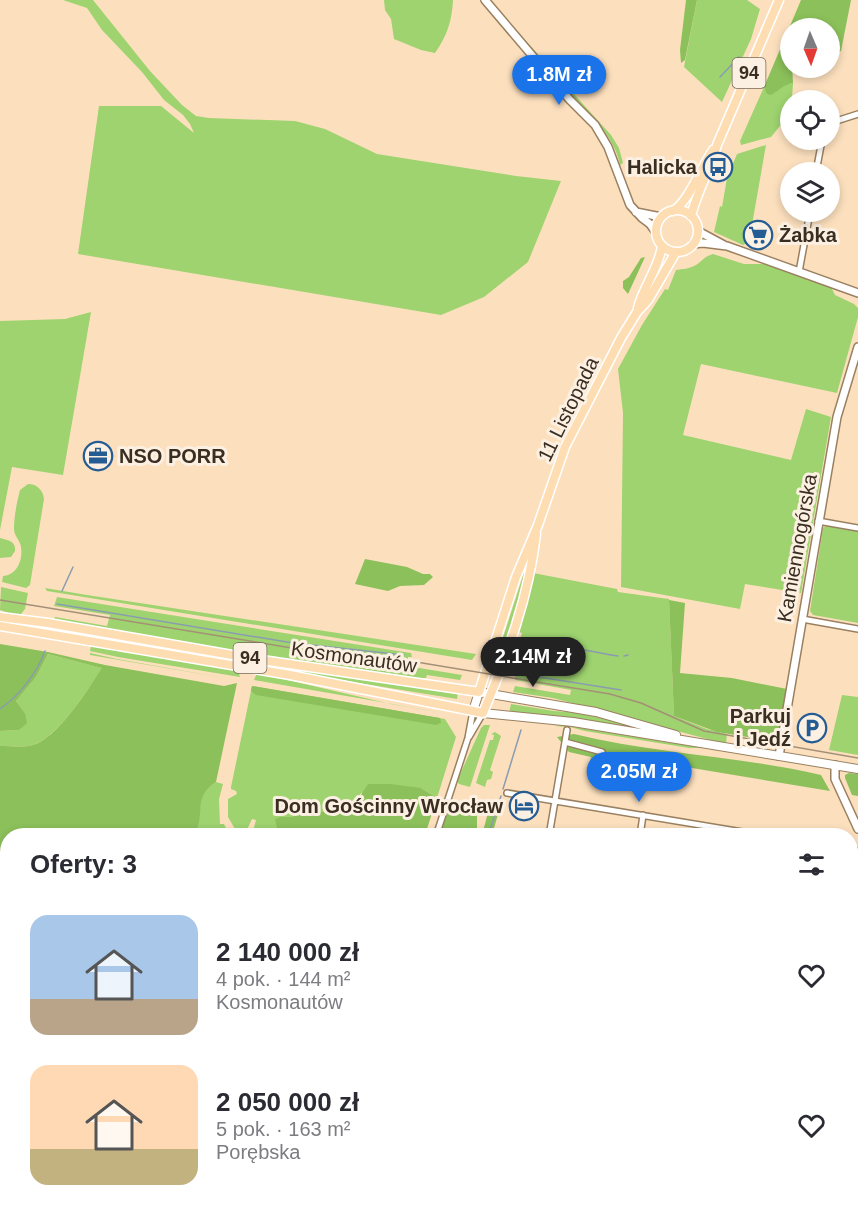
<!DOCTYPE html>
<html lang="pl">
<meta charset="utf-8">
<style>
body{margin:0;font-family:Helvetica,sans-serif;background:#f7f7f7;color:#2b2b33;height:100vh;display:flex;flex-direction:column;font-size:22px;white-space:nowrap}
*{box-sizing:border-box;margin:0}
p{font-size:20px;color:#7c7c81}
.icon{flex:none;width:33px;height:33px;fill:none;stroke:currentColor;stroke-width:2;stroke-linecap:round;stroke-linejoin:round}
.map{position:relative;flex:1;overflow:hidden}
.drawer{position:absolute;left:0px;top:828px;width:858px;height:386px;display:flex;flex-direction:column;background:#fff;border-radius:24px 24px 0 0;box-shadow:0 3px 9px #0003}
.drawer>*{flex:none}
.needle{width:39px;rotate:178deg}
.fabs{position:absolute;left:780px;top:18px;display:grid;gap:12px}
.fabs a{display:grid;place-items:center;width:60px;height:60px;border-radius:50%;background:#fff;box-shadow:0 3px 9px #0003;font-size:30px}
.price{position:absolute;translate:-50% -51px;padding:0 14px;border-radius:21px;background:#1a73e8;color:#fff;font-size:20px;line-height:39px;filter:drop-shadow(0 2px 3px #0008)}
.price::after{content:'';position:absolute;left:50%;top:36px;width:18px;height:14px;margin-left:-9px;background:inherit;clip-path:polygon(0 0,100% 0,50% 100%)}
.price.selected{background:#222;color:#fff}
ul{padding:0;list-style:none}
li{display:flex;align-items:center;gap:18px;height:150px;padding:0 30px}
li span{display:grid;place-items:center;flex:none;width:168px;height:120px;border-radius:18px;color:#555}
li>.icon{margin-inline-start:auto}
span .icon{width:72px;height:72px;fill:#fffc;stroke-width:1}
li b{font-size:26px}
h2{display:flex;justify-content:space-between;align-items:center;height:72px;padding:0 30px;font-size:26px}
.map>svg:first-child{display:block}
.green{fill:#9ed36f}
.forest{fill:#8bc05a}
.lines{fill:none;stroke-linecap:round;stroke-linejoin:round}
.stream{stroke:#8b9cb0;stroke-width:1.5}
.minor-casing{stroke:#9a8060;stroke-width:8}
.tertiary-casing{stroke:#9a8060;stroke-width:10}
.secondary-casing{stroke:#9a8060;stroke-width:10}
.primary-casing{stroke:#fff;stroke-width:11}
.minor{stroke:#fff;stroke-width:5}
.tertiary{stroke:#fff;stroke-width:7}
.secondary{stroke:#fff;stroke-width:8}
.primary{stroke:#feddb3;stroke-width:8}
.tram{stroke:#a49077;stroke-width:1.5}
.labels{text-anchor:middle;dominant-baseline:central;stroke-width:6;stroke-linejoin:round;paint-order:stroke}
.shield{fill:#fcf0e2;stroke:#74685b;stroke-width:1.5}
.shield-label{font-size:18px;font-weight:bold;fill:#392e21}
.poi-label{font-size:20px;font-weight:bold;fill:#392e21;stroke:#fcf0e2;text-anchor:end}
.street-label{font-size:20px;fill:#392e21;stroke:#fcf0e2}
</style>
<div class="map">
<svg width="858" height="1213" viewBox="0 0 858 1213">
<rect width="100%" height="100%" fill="#fce0be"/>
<path class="green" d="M63,0h30l57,71 32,34 14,11 13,2 86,3 30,8 52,25 139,22 45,5 -33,81 -44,35 -43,18 -363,-61 21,-148h62l33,27 -4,-9 -7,-9 -19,-15 -22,-28 -40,-42 -15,-22z
M384,0h69c-1,21 -6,36 -18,53l-14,-3 -27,-11 -3,-20 -6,-9z
M489,0l122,135 8,13 4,15 -3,2c-6,-31 -30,-48 -50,-70 -28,-30 -54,-64 -81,-95z
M697,0h50l13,9 -9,30 -29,63 -38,-35z
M793,83l-3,45 -10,-2 -9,11 -30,8 -1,-4 24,-54 2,6h9l7,-8z
M766,145l-17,97 -6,3 -29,-13 6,-26 2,1 5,-29 10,-24z
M713,254l31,10h22l65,23 4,8 19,9 4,4v9l-21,76 -136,-29 -18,71 108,25 15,-51 25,8 -30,176 -56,-9 -5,25 -119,-22 2,-174 -5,-44 24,-44 23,-36 3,1 8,-20c7,-1 13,-1 20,-5 6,-4 9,-9 17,-11z
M91,312l-28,163 -51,-8 -12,63v-209l65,-2z
M28,484c9,0 15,6 16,15l-14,86 -4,3 -24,-6 1,-6c14,-1 20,-16 18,-29 -1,-7 -7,-11 -7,-18 0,-13 3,-27 6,-39z
M827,525l31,6v92l-45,-8 -3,-4 13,-83z
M0,538c8,2 16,3 15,13l-4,6 -11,1z
M529,557l-10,43 -20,63 -4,-1z
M533,573l84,16 1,3 51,7 5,117 33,13 20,5 -1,10 -173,-46 -40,-6 2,-6 55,9 1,-5 -56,-10 1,-8 -3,-10 9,-29 -3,-1v-5z
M1,587l27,6 -3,16 -4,5 -6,1 -15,-5z
M45,588l42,7 389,59 -4,6 -425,-69z
M57,597l354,56 1,4h-4l-1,9 55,9 -2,5 -33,-5 -1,3h-12l-84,-11 -210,-34 -26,-7 -40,-7 1,-2 52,9 3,-11 -56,-9z
M50,628l199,33 1,2 -200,-31z
M91,646l147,24 2,7 -122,-20 -28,-6z
M90,653l27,6 113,20 -140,-24z
M48,654l55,14c-16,21 -44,69 -70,77 -9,3 -23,1 -33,1v-15l19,-1 6,-17 -9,-12 20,-24z
M258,664h1l199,28 -1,7 -196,-32z
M257,673l134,31 59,10 -196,-34z
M252,686l193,33 11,18 -19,61 -16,-10 -60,5 -9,16 -24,3h-29l-7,5h-11l-3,15 5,4 -28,-1 -2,-4 3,-11 -4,-1 -6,13 -11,-3 -7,-12v-18l9,-5 -1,-3 -5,-2v-2z
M842,695l16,2v58l-29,-5z
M511,704l43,7 26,2 76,19 -69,-11 -78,-8z
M484,725h6l-20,62 -11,-3 -2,-3 24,-53z
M563,725l140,23h-14l-104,-17 -15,-4 -16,-1z
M495,732l6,4 -11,34 3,2 -2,7 -4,1 -2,7 -9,-4 14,-43h3l1,-5 -3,-1z
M216,782l7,2 -4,15 1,25h4l4,8 7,3 -40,1c10,-23 -3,-38 21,-54z
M0,876l8,1 -1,209 -7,-6z
M146,1206h117l-4,5 2,2h-106z
M343,1206h438l-1,7h-439z"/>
<path class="forest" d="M686,0h11l-12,60 -4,3 -1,-13z
M801,0h50l-10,51 -11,4v-27h-40l3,55c-14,3 -13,9 -23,12l-4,-2 -2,-6z
M645,257l-17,37 -5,-6v-7l6,-4 12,-19z
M365,559l42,8 16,7h7l3,3 -9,8 -24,1 -12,5 -33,-7z
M669,600l16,3 -5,70 52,5 55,11 -10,53 -60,-10 -43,-16z
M0,644l48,8 57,13 119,21 13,-3 -21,99c-24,16 -10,31 -21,53l-187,1 -1,41 -7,-1v-130c10,0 24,2 33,-1 25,-7 55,-56 69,-77l-54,-14 -12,23 -20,24 9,12 2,10 -8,7 -19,1z
M252,686l188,32 1,5 -5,2 -180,-30 -5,-4z
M574,734c81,20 166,22 247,41l9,16 -174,-29 -7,9 -24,2 2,-11 -27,-3 -2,20 -11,-3 4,-19 -22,-5 -12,-15z
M849,773l9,1v22l-6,-1 -7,-17v-3z
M368,784h22l31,4 16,10 -12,37 -142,1 -5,-4 -3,-13 6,-2h11l7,-5h29l24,-3z
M496,801h6l-1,3 -9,31h-10l8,-30z
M449,807l16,4 7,-3 5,1v25l-7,1v-3h-10l-1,2h-4l-1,1h-14z
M0,1080l7,6 1,120h138l9,7h-155z"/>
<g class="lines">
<path class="stream" d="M720,77l19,-20
M62,591l11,-24
M57,604l236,39 111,12
M624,656l4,-1
M520,674l101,16
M537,675l5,-15c22,-20 51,-7 76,-4
M0,709c19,-13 37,-36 45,-58
M503,789l18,-59
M488,836l13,-40
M0,1082l8,4
M151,1206l16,7
M594,1206l12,7
M636,1206l1,7
M379,1213l2,-7"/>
<g class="minor-casing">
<path id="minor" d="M830,123l28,-9
M816,172l6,-32
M799,272l11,-60
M818,521l40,7
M802,619l56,10
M567,730l-2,12 37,10
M469,737l14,-24
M507,793l260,43
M436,836l32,-98 5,-27
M549,836l16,-94
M640,836l3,-21
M850,849l8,2
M850,1044l8,1
M850,1173l8,1
M337,1213l2,-7"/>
</g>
<g class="tertiary-casing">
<path id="tertiary" d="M485,0l84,99 26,26 13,22 22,58 12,13 8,6 5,7
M636,212l25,5
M698,231l26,14
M693,244l10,-1 24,3 131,47
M779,756l58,-339 21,-70
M835,765v14l23,50"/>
</g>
<g class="secondary-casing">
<path id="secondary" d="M473,711l6,-19 117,20 80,23
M483,713l90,9 285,47"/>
</g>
<g class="primary-casing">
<path id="primary" d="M656 231a21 21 0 1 1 42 0a21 21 0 1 1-42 0Z
M673,211c15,-8 29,-45 40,-61
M691,216c6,-24 19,-47 26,-71l62,-145
M638,308c5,-21 21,-40 24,-62
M0,617l48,6 207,36 224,33 37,-115 22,-52 27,-78 56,-109 16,-26 11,-12 28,-48
M0,626l290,49 193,38c24,-57 46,-117 53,-179"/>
</g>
<use href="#minor" class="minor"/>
<use href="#tertiary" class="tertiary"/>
<use href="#secondary" class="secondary"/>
<use href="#primary" class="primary"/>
<path class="tram" d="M0,600l304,50 88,8 218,36 31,9 63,28 154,27"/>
</g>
<defs>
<g id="bus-ring" transform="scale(1.5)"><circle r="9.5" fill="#fcf0e2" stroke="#255c94" stroke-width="1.5"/><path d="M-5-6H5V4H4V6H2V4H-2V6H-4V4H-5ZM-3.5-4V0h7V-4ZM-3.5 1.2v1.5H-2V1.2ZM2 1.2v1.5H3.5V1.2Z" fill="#255c94"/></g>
<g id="supermarket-ring" transform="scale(1.5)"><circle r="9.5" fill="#fcf0e2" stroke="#255c94" stroke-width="1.5"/><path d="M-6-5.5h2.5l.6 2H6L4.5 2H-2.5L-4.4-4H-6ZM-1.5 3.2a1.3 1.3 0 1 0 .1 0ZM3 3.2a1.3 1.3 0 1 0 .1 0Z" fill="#255c94"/></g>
<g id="office-ring" transform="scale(1.5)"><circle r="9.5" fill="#fcf0e2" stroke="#255c94" stroke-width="1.5"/><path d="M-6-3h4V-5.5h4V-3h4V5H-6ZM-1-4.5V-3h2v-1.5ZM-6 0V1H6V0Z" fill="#255c94"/></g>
<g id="parking-ring" transform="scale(1.5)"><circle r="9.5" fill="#fcf0e2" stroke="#255c94" stroke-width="1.5"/><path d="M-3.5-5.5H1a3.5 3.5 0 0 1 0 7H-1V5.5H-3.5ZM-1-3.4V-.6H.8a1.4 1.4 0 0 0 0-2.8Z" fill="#255c94"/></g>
<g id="hotel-ring" transform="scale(1.5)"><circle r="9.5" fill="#fcf0e2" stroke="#255c94" stroke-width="1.5"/><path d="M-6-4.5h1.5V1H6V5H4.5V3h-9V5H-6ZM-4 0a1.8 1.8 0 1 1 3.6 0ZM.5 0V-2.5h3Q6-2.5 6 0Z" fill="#255c94"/></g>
</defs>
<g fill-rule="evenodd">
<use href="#bus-ring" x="718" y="167"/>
<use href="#supermarket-ring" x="758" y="235"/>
<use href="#office-ring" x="98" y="456"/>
<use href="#parking-ring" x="812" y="728"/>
<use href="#hotel-ring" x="524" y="806"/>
</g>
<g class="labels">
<g class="shield">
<rect x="732.5" y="58" width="33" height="30" rx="4.5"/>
<rect x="233.5" y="643" width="33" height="30" rx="4.5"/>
</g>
<g class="shield-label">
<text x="749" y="73">94</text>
<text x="250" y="658">94</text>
</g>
<g class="poi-label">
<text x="697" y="167">Halicka</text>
<text x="779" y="235" text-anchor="start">Żabka</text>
<text x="119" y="456" text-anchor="start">NSO PORR</text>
<text x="791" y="716">Parkuj<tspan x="791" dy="23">i Jedź</tspan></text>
<text x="503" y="806">Dom Gościnny Wrocław</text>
</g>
<g class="street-label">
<text transform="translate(568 409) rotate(-64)">11 Listopada</text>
<text transform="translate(797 548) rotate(-80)">Kamiennogórska</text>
<text transform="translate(354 657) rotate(8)">Kosmonautów</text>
</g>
</g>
</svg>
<div class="fabs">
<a><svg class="needle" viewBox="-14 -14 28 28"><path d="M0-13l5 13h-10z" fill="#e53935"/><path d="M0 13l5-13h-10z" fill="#7c7c81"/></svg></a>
<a><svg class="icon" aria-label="locate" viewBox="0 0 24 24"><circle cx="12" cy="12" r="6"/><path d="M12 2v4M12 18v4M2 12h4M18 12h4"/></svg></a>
<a><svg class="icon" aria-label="layers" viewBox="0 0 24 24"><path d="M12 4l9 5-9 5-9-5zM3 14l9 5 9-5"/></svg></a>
</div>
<b class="price" style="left:559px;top:106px">1.8M zł</b>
<b class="price selected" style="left:533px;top:688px">2.14M zł</b>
<b class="price" style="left:639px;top:803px">2.05M zł</b>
<section class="drawer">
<h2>Oferty: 3<svg class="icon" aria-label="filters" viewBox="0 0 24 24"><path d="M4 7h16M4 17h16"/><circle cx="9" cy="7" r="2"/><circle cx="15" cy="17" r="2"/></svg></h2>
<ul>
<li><span style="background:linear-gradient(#a9c7e8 70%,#b9a48a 0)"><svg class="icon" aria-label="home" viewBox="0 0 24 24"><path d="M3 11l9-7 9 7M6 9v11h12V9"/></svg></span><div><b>2 140 000 zł</b><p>4 pok. · 144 m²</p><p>Kosmonautów</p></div><svg class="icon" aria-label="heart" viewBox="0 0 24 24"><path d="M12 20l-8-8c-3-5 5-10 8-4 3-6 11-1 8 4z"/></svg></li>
<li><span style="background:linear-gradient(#ffd9b3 70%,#c2b280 0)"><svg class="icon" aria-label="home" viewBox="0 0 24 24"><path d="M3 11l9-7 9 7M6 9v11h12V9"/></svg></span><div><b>2 050 000 zł</b><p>5 pok. · 163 m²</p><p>Porębska</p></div><svg class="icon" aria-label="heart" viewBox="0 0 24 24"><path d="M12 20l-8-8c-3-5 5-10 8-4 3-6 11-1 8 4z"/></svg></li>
</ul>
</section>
</div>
